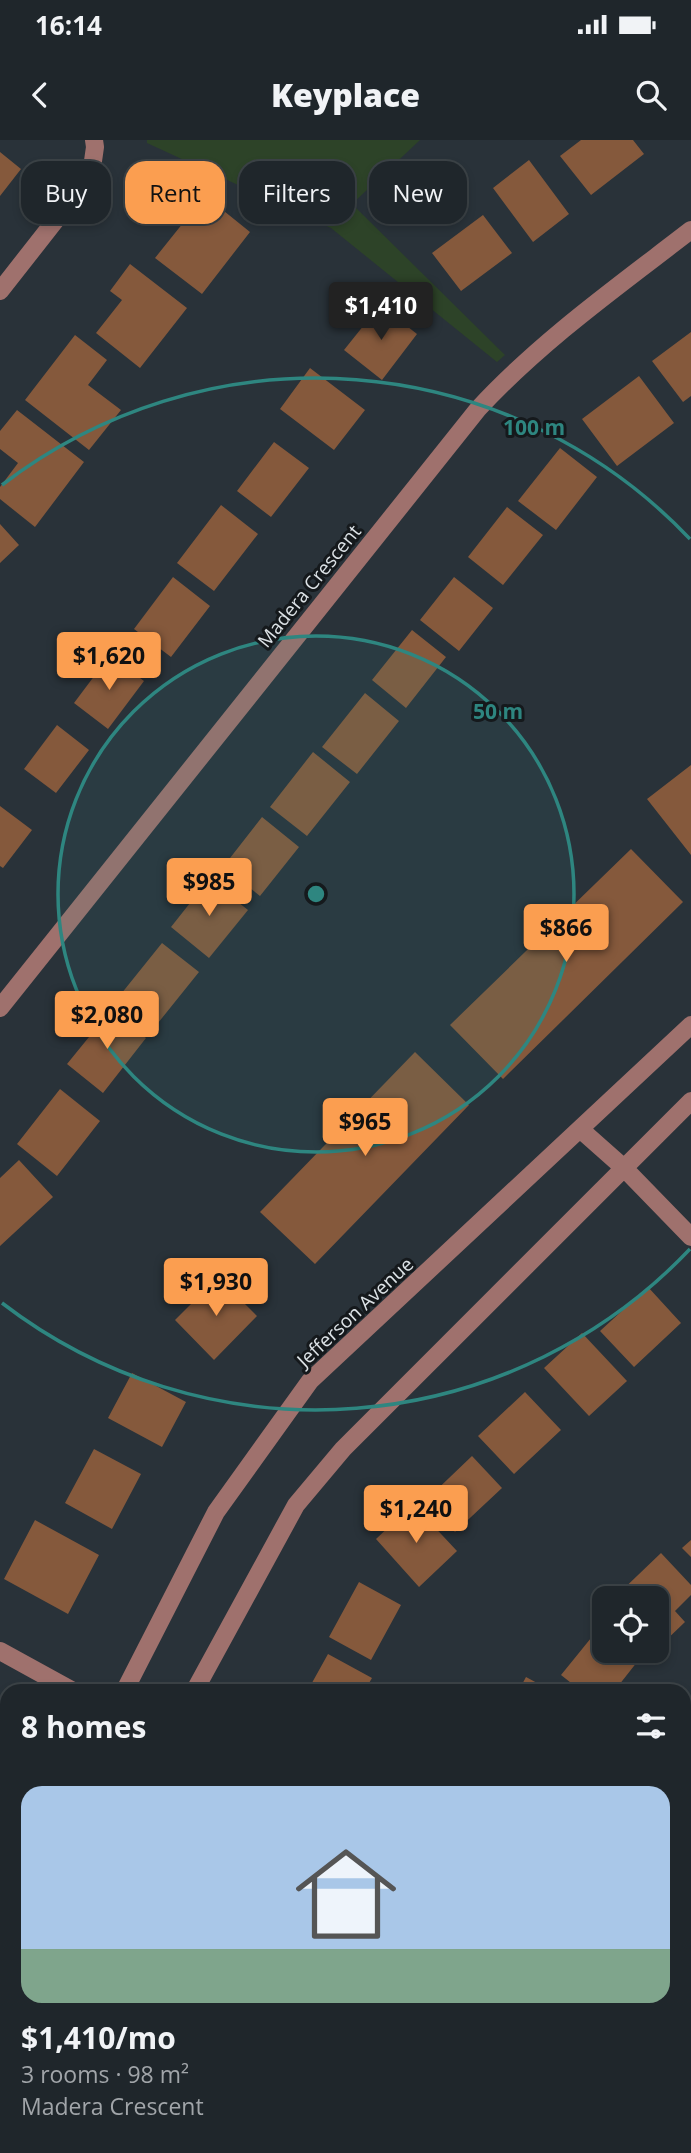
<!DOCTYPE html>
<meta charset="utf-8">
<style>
body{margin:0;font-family:"Open Sans",sans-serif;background:#2c3237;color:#f1f3f6;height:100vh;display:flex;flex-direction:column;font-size:26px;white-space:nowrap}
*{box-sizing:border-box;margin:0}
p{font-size:23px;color:#a1a5a9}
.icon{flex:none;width:38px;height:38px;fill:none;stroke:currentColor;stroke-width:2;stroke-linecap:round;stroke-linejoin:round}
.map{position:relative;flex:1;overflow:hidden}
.side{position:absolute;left:0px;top:1544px;width:691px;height:471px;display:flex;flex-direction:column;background:#1f262b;border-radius:21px 21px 0 0;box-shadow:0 4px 10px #0003,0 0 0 2px #3c4347}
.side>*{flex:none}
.guide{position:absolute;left:21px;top:21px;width:649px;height:63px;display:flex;gap:14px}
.buttons{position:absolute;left:592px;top:1446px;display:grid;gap:14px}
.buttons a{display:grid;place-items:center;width:77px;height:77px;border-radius:14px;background:#1f262b;box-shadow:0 4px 10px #0003,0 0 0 2px #3c4347;font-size:35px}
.price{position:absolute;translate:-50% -60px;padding:0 16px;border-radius:7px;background:#fb9e50;color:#111;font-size:23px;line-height:46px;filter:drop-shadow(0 2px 4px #0008)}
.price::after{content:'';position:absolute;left:50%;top:42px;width:21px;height:16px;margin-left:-10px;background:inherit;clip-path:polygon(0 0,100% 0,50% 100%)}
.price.current{background:#222;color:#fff}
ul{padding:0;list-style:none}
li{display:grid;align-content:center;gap:14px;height:371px;padding:0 21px}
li+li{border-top:2px solid #3c4347}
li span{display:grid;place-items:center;height:217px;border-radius:21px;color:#555}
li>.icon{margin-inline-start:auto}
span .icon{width:126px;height:126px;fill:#fffc;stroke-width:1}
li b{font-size:30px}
h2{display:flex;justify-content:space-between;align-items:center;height:84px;padding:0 21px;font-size:30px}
.chip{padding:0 24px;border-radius:21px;background:#1f262b;box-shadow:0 4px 10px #0003,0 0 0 2px #3c4347;font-size:24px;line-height:63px}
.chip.current{background:#fb9e50;color:#111}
.status{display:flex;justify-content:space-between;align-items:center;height:49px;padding:0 35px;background:#1f262b;direction:ltr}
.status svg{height:19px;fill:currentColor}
header{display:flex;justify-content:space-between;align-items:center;height:91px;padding:0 21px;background:#1f262b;font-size:32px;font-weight:800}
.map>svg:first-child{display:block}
.green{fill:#2d4328}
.building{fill:#85593c}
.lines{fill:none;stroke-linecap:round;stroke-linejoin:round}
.minor{stroke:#9f716d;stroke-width:18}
.ring{fill:none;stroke:#2e8680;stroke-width:3.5}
.labels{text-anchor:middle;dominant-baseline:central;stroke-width:6;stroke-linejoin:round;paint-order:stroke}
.street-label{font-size:19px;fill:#dce2e6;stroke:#15191c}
.centre{fill:#2e8680;stroke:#15191c;stroke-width:3.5}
.ring-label{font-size:21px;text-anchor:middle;font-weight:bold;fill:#2e8680;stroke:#15191c;stroke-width:6;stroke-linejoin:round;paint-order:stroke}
</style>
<div class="status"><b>16:14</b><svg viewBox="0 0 49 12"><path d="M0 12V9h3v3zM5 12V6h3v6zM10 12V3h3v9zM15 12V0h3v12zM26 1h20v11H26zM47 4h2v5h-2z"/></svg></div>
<header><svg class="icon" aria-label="back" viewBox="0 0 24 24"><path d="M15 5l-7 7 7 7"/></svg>Keyplace<svg class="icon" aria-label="search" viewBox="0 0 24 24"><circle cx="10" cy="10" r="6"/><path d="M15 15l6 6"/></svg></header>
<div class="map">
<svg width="691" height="2013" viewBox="0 0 691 2013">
<rect width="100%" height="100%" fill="#293239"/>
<path class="green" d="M147,0h273l-68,64 153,151 -8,7 -166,-134 -184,-85z"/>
<path class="building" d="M581,0h52l11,14 -53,41 -31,-39z
M0,12l21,17 -21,27z
M529,20l40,54 -36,28 -40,-54z
M193,46l57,46 -48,62 -47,-36 28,-35 -12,-9z
M483,75l29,38 -51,38 -29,-38z
M130,124l57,44 -47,60 -44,-35 26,-33 -12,-9z
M380,165l37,29 -35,46 -38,-30z
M691,192v64l-8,6 -31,-41z
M75,195l32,25 -19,25 33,25 -32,40 -64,-50z
M310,228l55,42 -31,40 -54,-41z
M639,236l35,47 -57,43 -35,-47z
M17,270l67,52 -49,65 -35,-28v-12l18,-24 -18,-14v-18z
M274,302l35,26 -38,49 -34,-26z
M560,308l37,29 -41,53 -38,-29z
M221,365l37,29 -44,57 -37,-28z
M507,367l36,28 -40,50 -35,-28z
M0,384l19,21 -19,18z
M173,437l37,29 -39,51 -37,-28z
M454,437l39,31 -34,43 -39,-31z
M412,490l34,27 -40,51 -34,-28z
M110,515l34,26 -36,48 -34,-26z
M365,553l34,28 -42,53 -35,-27z
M57,585l32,25 -33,43 -32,-24z
M313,612l37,30 -43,54 -37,-29z
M691,625v90l-44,-56z
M0,666l32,24 -29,38 -3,-2z
M262,677l37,30 -39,49 -37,-29z
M631,709l52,53 -180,177 -53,-54z
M209,739l39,31 -39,48 -38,-31z
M162,803l37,29 -41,51 -37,-29z
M111,870l35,28 -43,55 -36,-29z
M415,912l54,53 -154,159 -55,-52z
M60,949l40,32 -43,55 -40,-32z
M19,1020l34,37 -53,49v-68z
M218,1137l39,39 -43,44 -39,-40z
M648,1147l33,36 -47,44 -34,-36z
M582,1193l45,48 -38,35 -45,-48z
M132,1233l54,29 -24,45 -54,-29z
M525,1252l36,38 -47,44 -36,-38z
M94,1309l47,25 -29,55 -47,-26z
M472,1316l30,32 -47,44 -29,-32z
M413,1364l44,47 -38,36 -43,-48z
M35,1380l64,35 -31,59 -64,-35z
M691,1400v17l-9,-9z
M661,1413l30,32v10l-16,16 10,11 -25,24 -4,-4v-44h-42z
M359,1442l42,23 -30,55 -42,-23z
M604,1482v28l41,2 -30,38h-35l-19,-15z
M328,1514l44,24 -7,12h-57z
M526,1537l24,13h-31z
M0,1619l7,4v13l-7,13z
M691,1755v48l-7,-3v-32z
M684,1830l7,3v77l-7,-4z
M168,2007h35l-3,6h-21z
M219,2007h51l11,6h-65z
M554,2007l11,1 59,-1 -3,6h-70z"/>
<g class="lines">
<path class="minor" d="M0,151l91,-116 4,-28 -1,-7
M0,868l478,-599c63,-68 139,-122 213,-179
M580,989l44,39 67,69
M0,1511l71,39
M125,1550l91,-178 94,-131 381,-356
M195,1550l101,-185 47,-56 348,-348
M684,1609l7,-10
M0,1784l7,-13
M0,1907l7,-12
M451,2013l3,-6"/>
</g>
<circle cx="316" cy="754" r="258" fill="#2e8680" fill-opacity=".12"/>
<g class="ring">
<circle cx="316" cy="754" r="258"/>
<path d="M690 1109A515 515 0 0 1 2 1163M2 345A515 515 0 0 1 690 399"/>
</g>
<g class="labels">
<g class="street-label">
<text transform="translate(309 446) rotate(-51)">Madera Crescent</text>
<text transform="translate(355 1172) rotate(-43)">Jefferson Avenue</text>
</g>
</g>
<circle cx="316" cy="754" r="10" class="centre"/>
<g class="ring-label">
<text x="534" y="295">100 m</text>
<text x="498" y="579">50 m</text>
</g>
</svg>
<div class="buttons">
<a><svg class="icon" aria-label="locate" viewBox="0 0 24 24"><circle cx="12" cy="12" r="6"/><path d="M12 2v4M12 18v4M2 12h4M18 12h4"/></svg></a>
</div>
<b class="price current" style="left:381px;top:202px">$1,410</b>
<b class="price" style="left:109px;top:552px">$1,620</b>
<b class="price" style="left:209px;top:778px">$985</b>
<b class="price" style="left:566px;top:824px">$866</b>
<b class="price" style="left:107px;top:911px">$2,080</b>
<b class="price" style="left:365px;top:1018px">$965</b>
<b class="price" style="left:216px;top:1178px">$1,930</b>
<b class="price" style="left:416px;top:1405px">$1,240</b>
<div class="guide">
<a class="chip">Buy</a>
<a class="chip current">Rent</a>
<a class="chip">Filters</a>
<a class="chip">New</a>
</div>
<section class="side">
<h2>8 homes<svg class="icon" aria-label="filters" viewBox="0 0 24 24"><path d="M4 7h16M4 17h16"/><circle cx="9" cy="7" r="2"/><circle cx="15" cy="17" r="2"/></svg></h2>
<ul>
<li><span style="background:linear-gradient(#a9c7e8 75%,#7fa58c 0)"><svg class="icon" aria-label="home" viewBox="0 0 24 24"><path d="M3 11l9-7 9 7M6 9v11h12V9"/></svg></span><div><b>$1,410/mo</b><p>3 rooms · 98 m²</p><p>Madera Crescent</p></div></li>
</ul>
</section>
</div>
